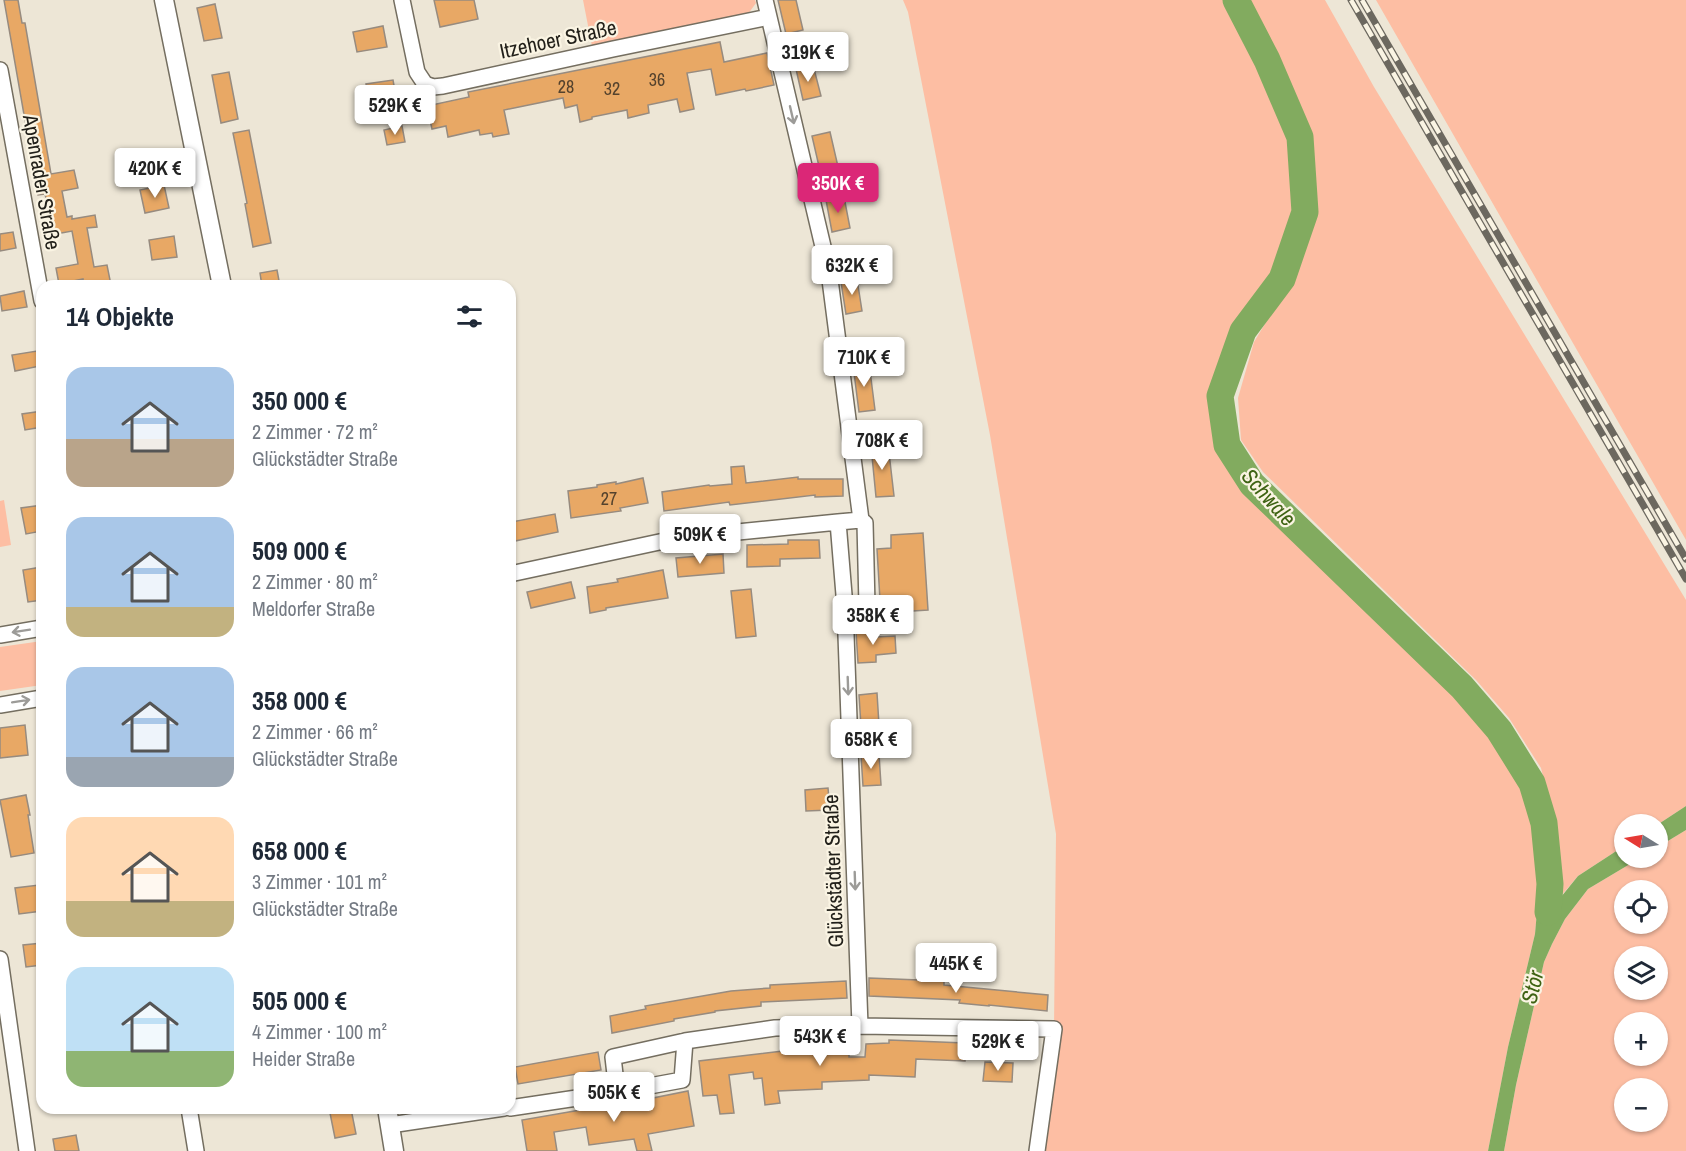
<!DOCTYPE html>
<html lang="de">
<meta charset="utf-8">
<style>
body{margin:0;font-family:"Archivo Narrow",sans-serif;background:#f6f6f7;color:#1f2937;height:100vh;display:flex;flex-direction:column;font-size:22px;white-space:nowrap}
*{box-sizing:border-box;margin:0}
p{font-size:20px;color:#747a83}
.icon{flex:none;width:33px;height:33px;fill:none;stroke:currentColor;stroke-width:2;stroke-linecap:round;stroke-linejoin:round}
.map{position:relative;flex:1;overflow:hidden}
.panel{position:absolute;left:36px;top:280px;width:480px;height:834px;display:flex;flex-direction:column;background:#fff;border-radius:18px;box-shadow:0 2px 4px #0004}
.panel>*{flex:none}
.needle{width:39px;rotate:281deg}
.tools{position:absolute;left:1614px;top:814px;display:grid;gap:12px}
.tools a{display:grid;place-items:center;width:54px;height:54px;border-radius:50%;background:#fff;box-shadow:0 2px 4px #0004;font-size:30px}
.price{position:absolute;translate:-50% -51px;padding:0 14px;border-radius:6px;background:#fff;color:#222;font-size:20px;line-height:39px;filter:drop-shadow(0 2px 3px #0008)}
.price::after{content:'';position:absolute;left:50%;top:36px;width:18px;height:14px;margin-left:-9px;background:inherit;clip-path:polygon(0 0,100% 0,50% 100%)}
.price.current{background:#db2777;color:#fff}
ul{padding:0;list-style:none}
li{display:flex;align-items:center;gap:18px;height:150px;padding:0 30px}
li span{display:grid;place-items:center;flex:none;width:168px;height:120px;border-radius:18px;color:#555}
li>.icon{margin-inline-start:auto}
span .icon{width:72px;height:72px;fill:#fffc;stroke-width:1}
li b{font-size:26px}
h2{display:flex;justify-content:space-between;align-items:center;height:72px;padding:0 30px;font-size:26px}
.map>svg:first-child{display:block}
.green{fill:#fdbea3;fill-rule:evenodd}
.water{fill:#82ab5f}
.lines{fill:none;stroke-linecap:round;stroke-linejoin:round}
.river{stroke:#82ab5f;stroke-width:27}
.building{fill:#e8a865;stroke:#978b7f;stroke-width:1.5}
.minor-casing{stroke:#746e60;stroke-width:18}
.tertiary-casing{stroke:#746e60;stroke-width:21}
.minor{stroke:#fff;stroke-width:15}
.tertiary{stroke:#fff;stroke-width:18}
.rail-casing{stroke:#6c685f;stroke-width:7}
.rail{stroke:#faf4e3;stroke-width:4.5;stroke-dasharray:14;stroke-linecap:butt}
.oneway{stroke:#9c9b98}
.labels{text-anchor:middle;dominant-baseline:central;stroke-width:4.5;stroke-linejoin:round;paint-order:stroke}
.number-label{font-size:18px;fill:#54422d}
.street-label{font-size:21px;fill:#22201a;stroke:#faf4e3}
.water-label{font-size:22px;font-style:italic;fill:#3e6313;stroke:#faf4e3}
</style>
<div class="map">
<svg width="1686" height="1151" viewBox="0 0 1686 1151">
<rect width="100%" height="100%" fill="#ede6d6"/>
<path class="green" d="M583,0h172l1,3 -8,11 -156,32z
M903,0h422l49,87 312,513v206l-29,19h-33v21l-46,30 -17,20 -4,1 -2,-4 2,-46 -4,-30 -12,-49 -32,-50 -33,-38 -213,-208 -22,-32 -3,-42 16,-56 35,-58 27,-70 -11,-2 -23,67 -39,52 -23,65 7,48 25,40 210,203 37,43 -3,12 24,35 16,41 4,59 -5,57 -27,113 -20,104h-451l17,-122 2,-195 -66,-399 -82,-423z
M1376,0h310v540z
M4,500l7,45 -11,2v-46z
M42,641v44l-42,6v-44z
M1686,830v321h-182l12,-66 28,-123 8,-18 13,-25 23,-30 52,-31h18v-11zM1624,891h34v33h-34zM1624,957h34v33h-34zM1624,1023h34v33h-34zM1624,1089h34v33h-34z"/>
<path class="water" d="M1686,806v24l-28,17 -1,-22z
M1624,846v12h16l-52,31 -23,30 -13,25 -8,18 -28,123 -12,66h-16l20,-104 27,-113 5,-57 16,-2 -1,18 2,4h4l17,-21z"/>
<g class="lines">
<path class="river" d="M1236,0l31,60 33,77 5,75 -23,67 -39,52 -23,65 7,49 25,39 210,203 37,43 33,53 12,40 6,61 -2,28"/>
</g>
<path class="building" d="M4,0h14l4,23h3l26,151 23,-4 4,18 -16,3 5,26 5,-1v3l23,-4 2,12 -10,1 7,39 13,-2 4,20 -27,1 -1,-7 -24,5 -3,-16 22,-4 -6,-33 -22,4 -2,-14 3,-1 -6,-26 -7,1z
M434,0h40l4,19 -38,8z
M778,0h18l7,30 -17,4z
M215,4l7,34 -18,3 -7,-33z
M383,26l4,21 -30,5 -4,-20z
M720,42l4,20 43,-9 7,32 -28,6 -1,-2 -29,6 -5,-26 -24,4 7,36 -14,3 -3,-13 -29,6 1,8 -21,5 -1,-8 -35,7v2l-12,3 -3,-17 -12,3 -2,-10 -59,12 5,24 -16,3 -1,-4 -12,2 -1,-5 -31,7 -2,-11 -14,3 -5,-23 42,-9 -1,-5z
M813,65l8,31 -18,4 -7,-31z
M229,72l9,47 -17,4 -9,-48z
M393,80l3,17 -27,4 -3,-17z
M402,126l3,16 -18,3 -3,-15z
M249,130l22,113 -18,4 -8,-43 2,-1 -14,-70z
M830,132l9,39 -18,4 -9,-39z
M164,185l5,23 -24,5 -5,-23z
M844,197l6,31 -18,4 -6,-32z
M13,232l3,16 -16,3v-17z
M174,236l3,21 -25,3 -3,-20z
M277,270l3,16h-18l-2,-13z
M857,279l5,32 -16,3 -5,-32z
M24,291l3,16 -25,4 -2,-15z
M37,351l3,15 -25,5 -3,-16z
M869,363l6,47 -16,2 -6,-47z
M42,411v16l-17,3 -3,-16z
M888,444l6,52 -18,1 -5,-51z
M744,466l2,17 52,-6v2h45v17l-28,1v-2l-85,10 -1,-3 -65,9 -2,-19 47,-7 1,1 22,-2 -1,-17z
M643,478l5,25 -28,5 1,3 -50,7 -3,-27 29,-4v-2l19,-3v2z
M42,505v26l-16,3 -5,-26z
M555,514l3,18 -43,9 -4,-19z
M923,533l5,77 -31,2 -1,-13 -16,1 -3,-51 14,-1v-13z
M788,540h31l1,18 -40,1v7l-33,1v-22l41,-1z
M723,554l1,19 -46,4 -2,-19z
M42,567v33l-14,2 -5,-32z
M663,570l5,28 -62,10v2l-16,3 -3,-26 31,-5 -1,-3z
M571,582l4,16 -44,10 -4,-16z
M751,589l5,47 -20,2 -5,-47z
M876,630v7l19,-1 1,17 -20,2v7l-18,1 -2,-32z
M877,693l2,32 -18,1 -2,-31z
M25,725l3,30 -28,3v-30z
M879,754l2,31 -18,1 -2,-31z
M828,788l2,22 -24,1 -1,-21z
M26,795l4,20h-2l6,38 -23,4 -11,-57z
M39,885l3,26 -23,3 -4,-26z
M42,943v22l-16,2 -3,-22z
M869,978l75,3v4l104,10 -1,16 -58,-6v1l-30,-3 1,-3 -91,-4z
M846,981l1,17 -86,4v4l-46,5v1l-41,7v2l-62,12 -2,-17 36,-7 -1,-3 86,-15 39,-3v-3z
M889,1040l76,3v18l-49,-2 -1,18 -46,-2v5l-47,2v7l-44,2 2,12 -15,2 -3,-27 -8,1 -1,-7 -24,3 5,38 -14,1 -3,-19 -14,1 -4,-35 92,-11v-2l58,-2v11h16l1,-13 23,-1z
M598,1052l3,18 -83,14 -3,-17z
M985,1062l28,1 -1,19 -29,-1z
M688,1091l6,35 -46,8 4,17h-15l-3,-12 -45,6 -3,-18 -32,5 3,19h-30l-5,-31 76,-13v2z
M351,1109l5,25 -21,4 -5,-25z
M76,1135l3,16h-24l-2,-12z"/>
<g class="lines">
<g class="minor-casing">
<path id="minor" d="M402,0l15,72 8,12 8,3 10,-1 170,-37 156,-32
M765,0l64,272 32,248
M0,70l42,231
M510,574l168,-36 160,-16 23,-2 4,3 2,83 -22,1 -7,-85
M845,607l15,419
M0,635l42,-7
M0,705l42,-7
M0,959l27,192
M617,1092l-4,-35 72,-16 90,-13 85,-2 194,3 -17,122
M189,1108l7,43
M510,1108l107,-16 65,-12 3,-39
M390,1125l114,-17"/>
</g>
<g class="tertiary-casing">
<path id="tertiary" d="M164,0l58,286
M387,1108l7,43"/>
</g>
<use href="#minor" class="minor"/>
<use href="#tertiary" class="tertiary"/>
<g class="rail-casing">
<path id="rail" d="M1351,0l335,579
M1362,0l324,559"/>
</g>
<use href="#rail" class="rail"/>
</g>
<defs><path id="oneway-shaft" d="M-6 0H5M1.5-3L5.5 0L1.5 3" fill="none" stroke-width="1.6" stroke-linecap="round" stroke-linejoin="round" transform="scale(1.5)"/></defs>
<g class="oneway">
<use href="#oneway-shaft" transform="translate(792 115) rotate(77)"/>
<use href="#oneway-shaft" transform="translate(21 631) rotate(171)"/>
<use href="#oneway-shaft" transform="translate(848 686) rotate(88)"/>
<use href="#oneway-shaft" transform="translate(21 701) rotate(-9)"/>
<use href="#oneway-shaft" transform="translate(855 881) rotate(88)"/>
</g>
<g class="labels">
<g class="number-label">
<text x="657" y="79">36</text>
<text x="566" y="86">28</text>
<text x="612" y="88">32</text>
<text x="609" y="498">27</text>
</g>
<g class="street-label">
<text transform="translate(558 39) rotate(-12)">Itzehoer Straße</text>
<text transform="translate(42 182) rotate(80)">Apenrader Straße</text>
<text transform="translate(833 871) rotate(-92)">Glückstädter Straße</text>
</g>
<g class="water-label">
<text transform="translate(1269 497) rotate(48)">Schwale</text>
<text transform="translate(1532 987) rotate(-76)">Stör</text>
</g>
</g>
</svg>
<div class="tools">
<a><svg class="needle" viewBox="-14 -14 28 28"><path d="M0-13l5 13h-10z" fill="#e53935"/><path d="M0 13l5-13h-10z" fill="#747a83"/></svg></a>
<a><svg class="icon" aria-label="locate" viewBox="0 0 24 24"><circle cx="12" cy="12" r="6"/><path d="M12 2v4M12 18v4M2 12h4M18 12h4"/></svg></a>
<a><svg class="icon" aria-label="layers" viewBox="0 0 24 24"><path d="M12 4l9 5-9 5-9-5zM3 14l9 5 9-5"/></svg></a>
<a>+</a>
<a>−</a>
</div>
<b class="price" style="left:808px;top:83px">319K €</b>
<b class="price" style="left:395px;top:136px">529K €</b>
<b class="price" style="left:155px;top:199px">420K €</b>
<b class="price current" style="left:838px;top:214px">350K €</b>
<b class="price" style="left:852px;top:296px">632K €</b>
<b class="price" style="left:864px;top:388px">710K €</b>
<b class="price" style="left:882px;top:471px">708K €</b>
<b class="price" style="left:700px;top:565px">509K €</b>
<b class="price" style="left:873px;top:646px">358K €</b>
<b class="price" style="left:871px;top:770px">658K €</b>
<b class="price" style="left:956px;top:994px">445K €</b>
<b class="price" style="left:820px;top:1067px">543K €</b>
<b class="price" style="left:998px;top:1072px">529K €</b>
<b class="price" style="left:614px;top:1123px">505K €</b>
<section class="panel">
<h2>14 Objekte<svg class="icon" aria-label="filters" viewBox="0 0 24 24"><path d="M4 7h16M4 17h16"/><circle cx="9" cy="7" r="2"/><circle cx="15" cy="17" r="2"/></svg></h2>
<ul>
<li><span style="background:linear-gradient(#a9c7e8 60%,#b9a48a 0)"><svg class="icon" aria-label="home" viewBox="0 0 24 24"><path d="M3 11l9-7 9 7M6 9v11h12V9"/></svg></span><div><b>350 000 €</b><p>2 Zimmer · 72 m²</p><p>Glückstädter Straße</p></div></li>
<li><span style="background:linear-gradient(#a9c7e8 75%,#c2b280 0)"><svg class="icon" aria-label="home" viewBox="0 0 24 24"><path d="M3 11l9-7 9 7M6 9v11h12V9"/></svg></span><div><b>509 000 €</b><p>2 Zimmer · 80 m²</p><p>Meldorfer Straße</p></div></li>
<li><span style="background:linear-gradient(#a9c7e8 75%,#9aa5b1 0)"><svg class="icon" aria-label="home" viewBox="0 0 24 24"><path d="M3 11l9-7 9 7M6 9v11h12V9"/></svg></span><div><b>358 000 €</b><p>2 Zimmer · 66 m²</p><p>Glückstädter Straße</p></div></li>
<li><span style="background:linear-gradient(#ffd9b3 70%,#c2b280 0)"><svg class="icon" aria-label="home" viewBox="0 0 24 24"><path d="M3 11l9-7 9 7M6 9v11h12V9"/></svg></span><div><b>658 000 €</b><p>3 Zimmer · 101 m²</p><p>Glückstädter Straße</p></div></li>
<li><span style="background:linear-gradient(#bfe0f5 70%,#8fb573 0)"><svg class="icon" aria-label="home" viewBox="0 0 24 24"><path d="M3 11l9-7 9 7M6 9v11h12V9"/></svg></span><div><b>505 000 €</b><p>4 Zimmer · 100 m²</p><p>Heider Straße</p></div></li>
</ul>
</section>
</div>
